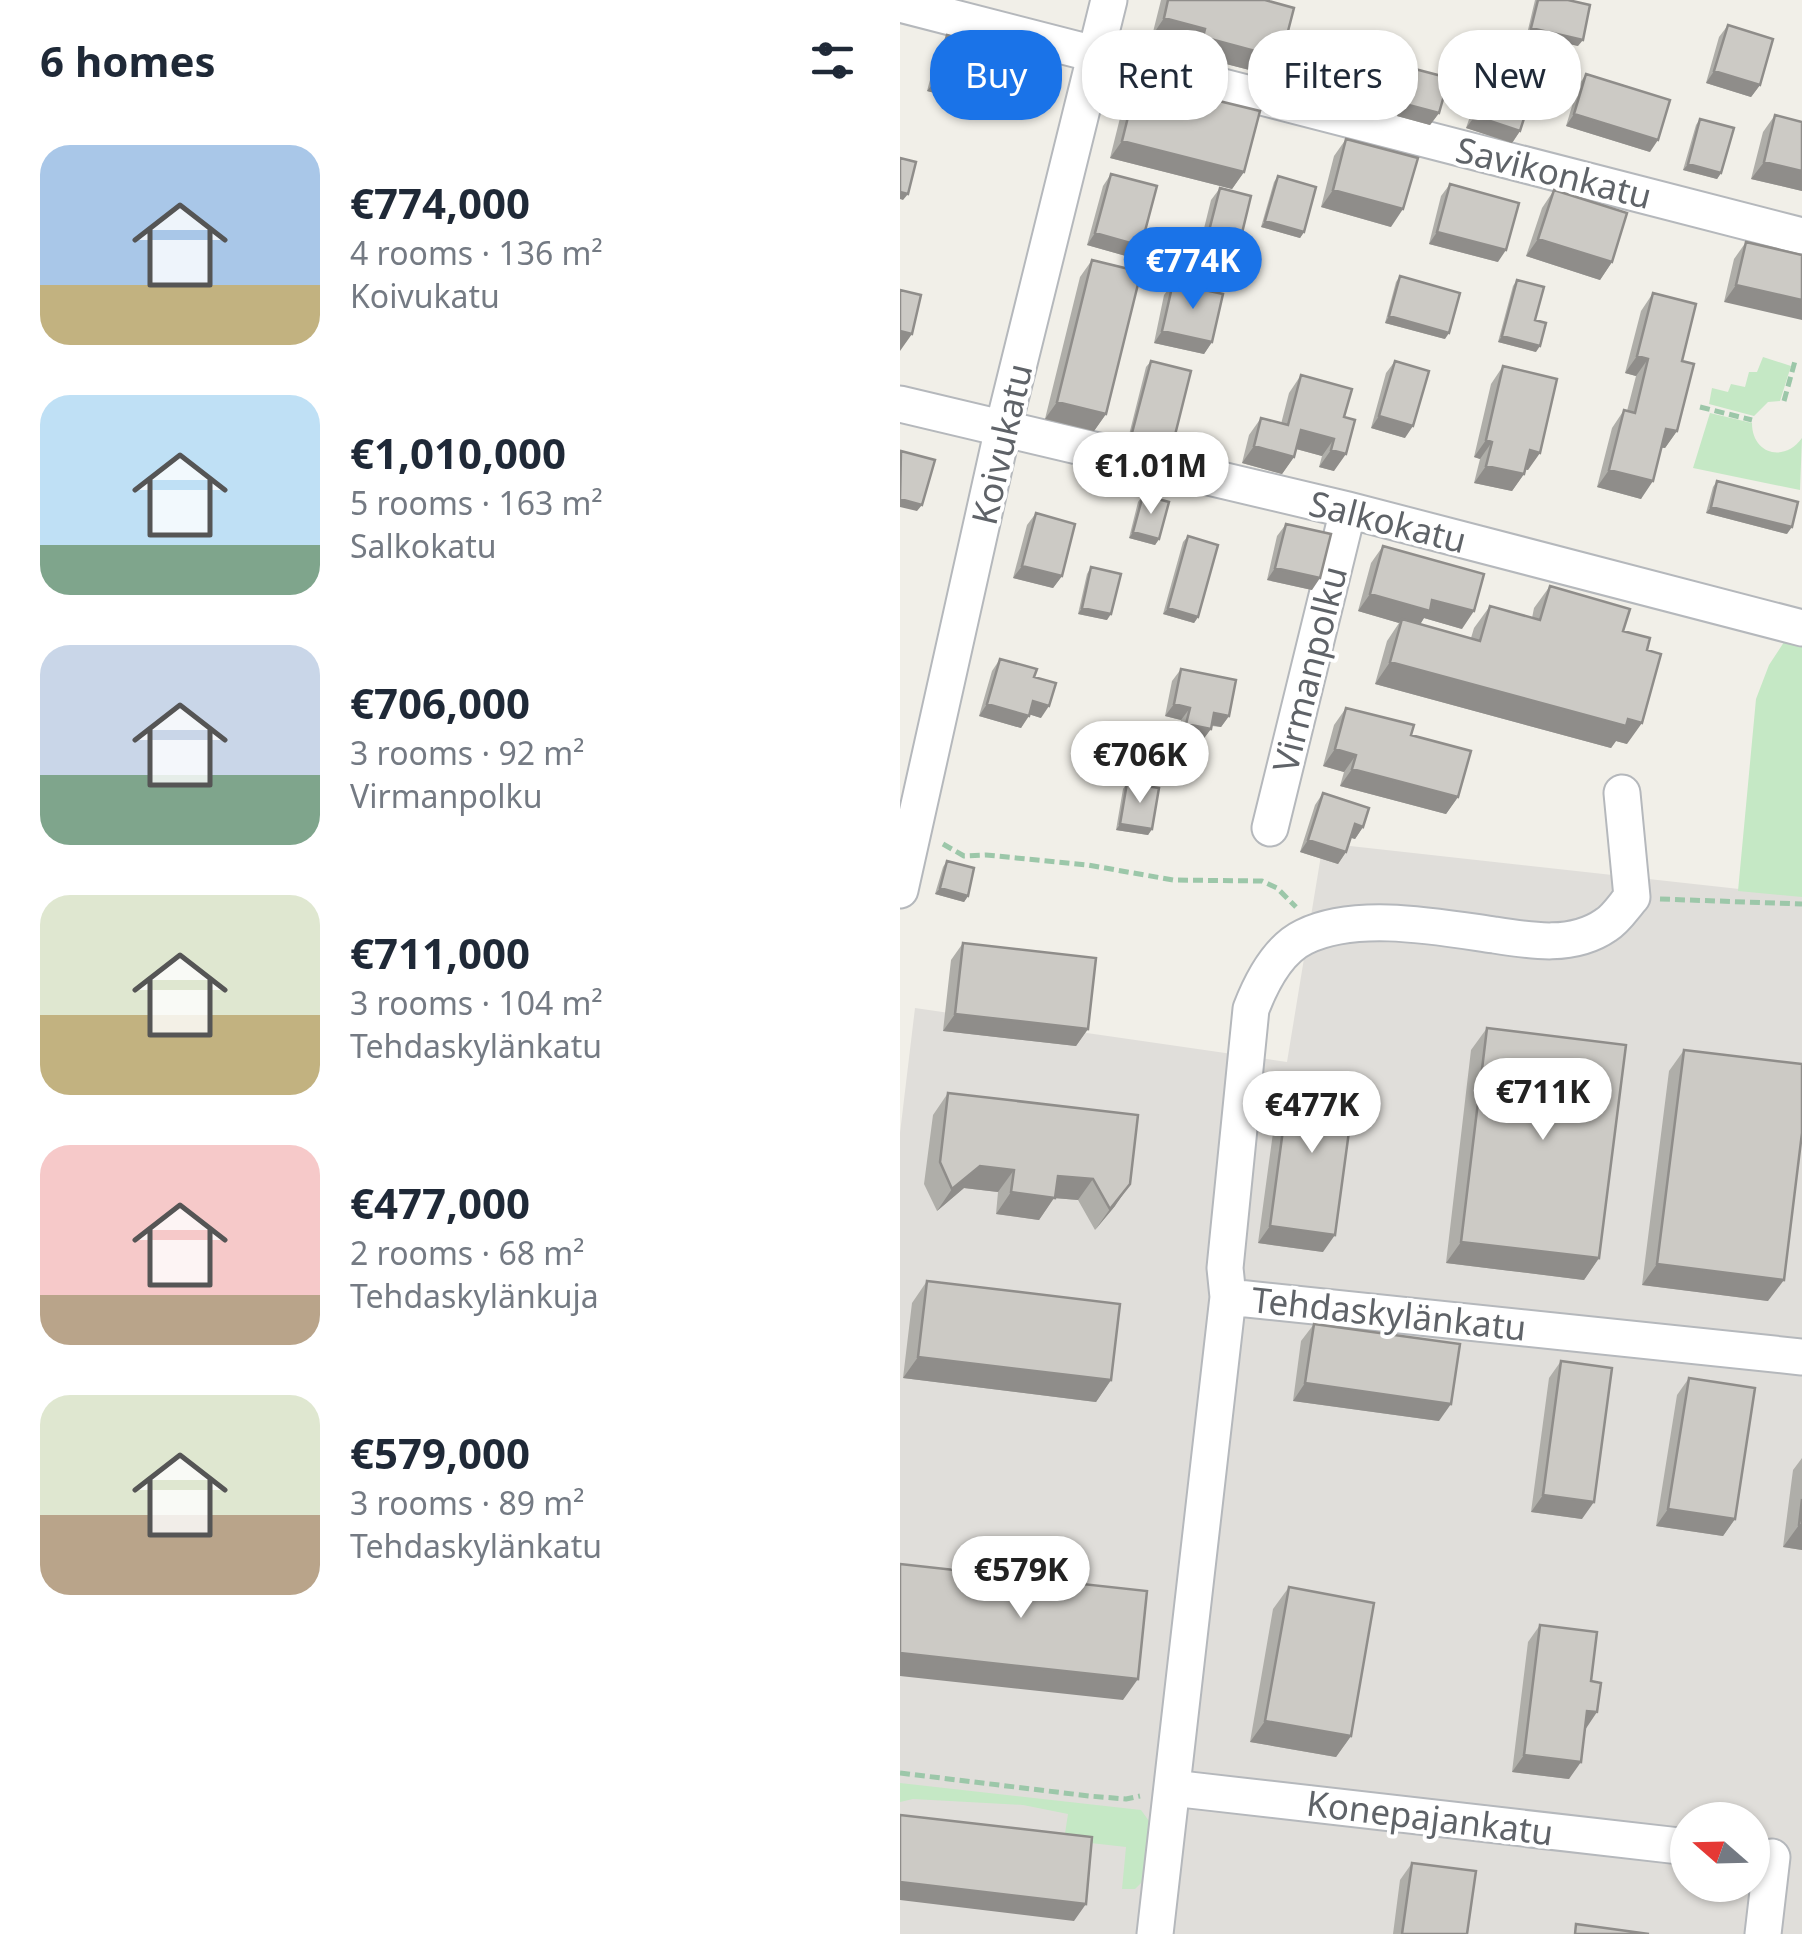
<!DOCTYPE html>
<meta charset="utf-8">
<style>
body{margin:0;font-family:"Noto Sans",sans-serif;background:#f2f2f3;color:#1f2937;height:100vh;display:flex;flex-direction:column;font-size:38px;white-space:nowrap}
*{box-sizing:border-box;margin:0}
p{font-size:32px;color:#747a83}
.icon{flex:none;width:55px;height:55px;fill:none;stroke:currentColor;stroke-width:2;stroke-linecap:round;stroke-linejoin:round}
.map{position:relative;flex:1;overflow:hidden}
.panel{display:flex;flex-direction:column;background:#fff;width:900px}
.panel>*{flex:none}
.banner{position:absolute;left:30px;top:30px;width:720px;height:90px;display:flex;gap:20px}
.needle{width:65px;rotate:290deg}
.controls{position:absolute;left:770px;top:1802px;display:grid;gap:20px}
.controls a{display:grid;place-items:center;width:100px;height:100px;border-radius:50%;background:#fff;box-shadow:0 2px 8px #0004;font-size:50px}
.price{position:absolute;translate:-50% -85px;padding:0 22px;border-radius:35px;background:#fff;color:#222;font-size:32px;line-height:65px;filter:drop-shadow(0 2px 5px #0008)}
.price::after{content:'';position:absolute;left:50%;top:60px;width:30px;height:22px;margin-left:-15px;background:inherit;clip-path:polygon(0 0,100% 0,50% 100%)}
.price.selected{background:#1a73e8;color:#fff}
ul{padding:0;list-style:none}
li{display:flex;align-items:center;gap:30px;height:250px;padding:0 40px}
li span{display:grid;place-items:center;flex:none;width:280px;height:200px;border-radius:30px;color:#555}
li>.icon{margin-inline-start:auto}
span .icon{width:120px;height:120px;fill:#fffc;stroke-width:1}
li b{font-size:42px}
h2{display:flex;justify-content:space-between;align-items:center;height:120px;padding:0 40px;font-size:42px}
.chip{padding:0 35px;border-radius:40px;background:#fff;box-shadow:0 2px 8px #0004;font-size:35px;line-height:90px}
.chip.selected{background:#1a73e8;color:#fff}
main{display:flex;flex:1;min-height:0}
.map>svg:first-child{display:block}
.industrial{fill:#e0deda;fill-rule:evenodd}
.green{fill:#c5e8c5}
.lines{fill:none;stroke-linecap:round;stroke-linejoin:round}
.minor-casing{stroke:#b5b8bc;stroke-width:39}
.path{stroke:#9cc7a9;stroke-width:5;stroke-dasharray:10 5;stroke-linecap:butt}
.minor{stroke:#fff;stroke-width:35}
.wall{fill:#afaea9}
.shaded-wall{fill:#8f8d8a}
.building{fill:#cccac5;stroke:#8f8d8a;stroke-width:2.5}
.labels{text-anchor:middle;dominant-baseline:central;stroke-width:8;stroke-linejoin:round;paint-order:stroke}
.street-label{font-size:35px;fill:#5f6368;stroke:#fff}
</style>
<main>
<section class="panel">
<h2>6 homes<svg class="icon" aria-label="filters" viewBox="0 0 24 24"><path d="M4 7h16M4 17h16"/><circle cx="9" cy="7" r="2"/><circle cx="15" cy="17" r="2"/></svg></h2>
<ul>
<li><span style="background:linear-gradient(#a9c7e8 70%,#c2b280 0)"><svg class="icon" aria-label="home" viewBox="0 0 24 24"><path d="M3 11l9-7 9 7M6 9v11h12V9"/></svg></span><div><b>€774,000</b><p>4 rooms · 136 m²</p><p>Koivukatu</p></div></li>
<li><span style="background:linear-gradient(#bfe0f5 75%,#7fa58c 0)"><svg class="icon" aria-label="home" viewBox="0 0 24 24"><path d="M3 11l9-7 9 7M6 9v11h12V9"/></svg></span><div><b>€1,010,000</b><p>5 rooms · 163 m²</p><p>Salkokatu</p></div></li>
<li><span style="background:linear-gradient(#c9d6e8 65%,#7fa58c 0)"><svg class="icon" aria-label="home" viewBox="0 0 24 24"><path d="M3 11l9-7 9 7M6 9v11h12V9"/></svg></span><div><b>€706,000</b><p>3 rooms · 92 m²</p><p>Virmanpolku</p></div></li>
<li><span style="background:linear-gradient(#dfe7d0 60%,#c2b280 0)"><svg class="icon" aria-label="home" viewBox="0 0 24 24"><path d="M3 11l9-7 9 7M6 9v11h12V9"/></svg></span><div><b>€711,000</b><p>3 rooms · 104 m²</p><p>Tehdaskylänkatu</p></div></li>
<li><span style="background:linear-gradient(#f6c9c9 75%,#b9a48a 0)"><svg class="icon" aria-label="home" viewBox="0 0 24 24"><path d="M3 11l9-7 9 7M6 9v11h12V9"/></svg></span><div><b>€477,000</b><p>2 rooms · 68 m²</p><p>Tehdaskylänkuja</p></div></li>
<li><span style="background:linear-gradient(#dfe7d0 60%,#b9a48a 0)"><svg class="icon" aria-label="home" viewBox="0 0 24 24"><path d="M3 11l9-7 9 7M6 9v11h12V9"/></svg></span><div><b>€579,000</b><p>3 rooms · 89 m²</p><p>Tehdaskylänkatu</p></div></li>
</ul>
</section>
<div class="map">
<svg width="902" height="1934" viewBox="0 0 902 1934">
<rect width="100%" height="100%" fill="#f1efe8"/>
<path class="industrial" d="M423,843l479,53v1038h-902v-801l15,-125 372,54zM788,1820h64v65h-64z"/>
<path class="green" d="M863,357l28,9 -11,35 -12,1 -14,14 -45,-12 3,-16 16,4 3,-8 14,3 4,-15h8z
M810,413l42,10c0,31 32,40 50,15l-2,52 -107,-22z
M886,639l16,4v254l-64,-6 18,-192 13,-34z
M0,1783l241,27 8,11 -7,61 -7,7h-13l4,-42 -62,-7 4,-26 -45,-9 -110,-6 -13,3z"/>
<g class="lines">
<g class="minor-casing">
<path id="minor" d="M0,4l902,232
M0,404l448,106 454,118
M370,828l78,-318
M0,890l103,-462 106,-428
M328,1297l574,60
M272,1788l516,59
M255,1934l73,-637 -3,-29 26,-259c10,-26 26,-59 53,-72 52,-26 135,-10 190,-2 37,6 79,13 112,-10 10,-6 18,-19 26,-28l-10,-104
M863,1934l9,-77"/>
</g>
<path class="path" d="M884,401l11,-40
M800,407l52,13
M43,844l21,12 22,-1 102,10 85,15 89,1 15,7 19,19
M760,899l142,5
M0,1773l189,23 37,3 14,-3"/>
<use href="#minor" class="minor"/>
</g>
<path class="wall" d="M261,0h104l16,58 -12,17 -78,-20 2,-8 -41,-11z
M635,0h33l10,46 -51,-12z
M828,25l32,60 -9,12 -45,-14 13,-46z
M47,35l42,59 -9,11 -53,-14 12,-44z
M589,37l31,94 -8,12 -46,-15 12,-35 -11,-4 14,-40z
M515,69l24,44 -9,12 -33,-9 10,-36z
M686,74l64,78 -84,-26 12,-40z
M237,81l107,91 -12,17 -122,-31 15,-60z
M875,115l27,7v69l-51,-12 12,-47z
M800,119l21,54 -4,6 -34,-9 13,-45z
M446,139l45,88 -70,-20 13,-51z
M211,174l22,84 -46,-13 16,-59z
M378,176l26,56 -4,6 -39,-11 13,-45z
M550,184l48,78 -69,-18 12,-48z
M320,188l13,82 -9,12 -31,-9 18,-73z
M654,190l58,72 -12,18 -74,-24 16,-48z
M846,242l56,13 -78,47 10,-43z
M192,260l14,154 -12,17 -49,-12 35,-142z
M500,276l45,63 -60,-16 11,-41z
M617,280l18,40 1,32 -38,-10 15,-56z
M273,283l39,59 -8,12 -50,-11 10,-48z
M753,293l29,68 -5,70 -12,17h-3l-21,51 -44,-12 15,-59 12,-18 3,1 9,-35 -11,-3 16,-62z
M251,361l22,82 -5,6 -40,-10 18,-72z
M495,361l10,77 -34,-10 15,-55z
M603,366l25,104 -3,-1 -1,5 -12,17 -38,-8 6,-24 -6,-2 17,-73z
M401,375l43,42 -10,54 -15,-4 3,-11 -26,-7 -2,8 -12,17 -40,-11 7,-28 12,-17 20,6 8,-31z
M817,481l70,53 -81,-21 7,-26z
M243,495l16,44 -4,6 -26,-7 9,-36z
M136,513l26,63 -9,12 -40,-10 14,-53z
M386,524l26,66 -45,-10 10,-44z
M288,536l10,81 -4,6 -31,-9 20,-72z
M483,546l79,83 -38,-11 -4,6 51,14 3,-10 16,-22 42,12 2,-10 16,-22 73,45 4,113 -11,-3 -5,7 -236,-64 12,-43 12,-18 -41,-12 13,-48z
M191,567l16,53 -29,-6 9,-40z
M100,659l34,18 7,41 -12,-4 -8,14 -42,-12 13,-45z
M281,669l48,47 -8,11 -9,-1 -10,15 -24,-5 3,-16 -16,-4 7,-35z
M446,708l65,27 47,62 -12,17 -106,-28 4,-14 -21,-6 11,-41z
M227,783l25,46 -4,6 -32,-5 7,-41z
M423,793l40,34 -8,12 -4,-1 -5,14 -8,12 -38,-12 15,-47z
M47,861l21,35 -4,6 -29,-8 8,-27z
M63,943l125,86 -12,17 -133,-15 8,-71z
M587,1028l112,230 -15,22 -138,-17 25,-213z
M784,1050l84,251 -126,-16 27,-214z
M390,1078l33,174 -65,-9 20,-147z
M48,1093l190,22 -23,91 -20,24 -17,-30 -24,-2 -15,22 -43,-6 2,-22 -34,-4 -27,23 -13,-27 9,-69z
M27,1281l184,99 -15,22 -193,-24 9,-75z
M414,1324l125,97 -146,-20 8,-60z
M661,1361l21,158 -51,-7 18,-134z
M789,1378l46,141 -12,17 -67,-10 21,-131z
M902,1458v92l-19,-3 10,-77z
M389,1587l62,149 -15,21 -86,-15 23,-133z
M640,1625l45,105 -16,49 -57,-7 16,-130z
M512,1863l55,71h-74l7,-54z"/>
<path class="shaded-wall" d="M264,18l41,11 -12,18 -41,-11z
M631,28l52,12 -5,6 -51,-12z
M303,37l78,21 -12,17 -78,-20z
M814,71l46,14 -9,12 -45,-14z
M576,77l10,4 -8,12 -11,-4z
M36,80l53,14 -9,11 -53,-14z
M505,104l34,9 -9,12 -33,-9z
M674,114l84,26 -8,12 -84,-26z
M575,116l45,15 -8,12 -46,-15z
M222,141l122,31 -12,17 -122,-31z
M864,162l38,9v20l-51,-12z
M788,164l33,9 -4,6 -34,-9z
M433,190l70,19 -12,18 -70,-20z
M0,192l8,2 -5,6 -3,-1z
M365,221l39,11 -4,6 -39,-11z
M537,232l69,18 -8,12 -69,-18z
M195,233l46,13 -8,12 -46,-13z
M638,239l74,23 -12,18 -74,-24z
M301,262l32,8 -9,12 -31,-9z
M836,285l66,15v20l-78,-18z
M489,316l60,17 -4,6 -60,-16z
M0,331l12,3 -12,17z
M262,331l50,11 -8,12 -50,-11z
M602,336l38,10 -4,6 -38,-10z
M737,356l11,3 -12,17 -11,-3z
M157,402l49,12 -12,17 -49,-12z
M479,416l34,10 -8,12 -34,-10z
M766,429l11,2 -12,17 -11,-2z
M401,430l33,9 -12,17 -33,-9z
M232,433l41,10 -5,6 -40,-10z
M586,440l6,2 -12,17 -6,-2z
M354,446l40,11 -12,17 -40,-11z
M431,450l15,4 -12,17 -15,-4z
M630,450l10,3 -12,17 -11,-2z
M586,466l38,8 -12,17 -38,-8z
M709,470l44,11 -12,18 -44,-12z
M0,499l22,6 -5,6 -17,-4z
M811,507l81,20 -5,7 -81,-21z
M233,532l26,7 -4,6 -26,-7z
M122,566l40,10 -9,12 -40,-10z
M375,568l45,10 -8,12 -45,-10z
M470,594l62,6 42,11 -12,18 -38,-11 -6,10 -16,-9 -3,4 -41,-12z
M182,608l29,6 -4,6 -29,-6z
M268,608l30,9 -4,6 -31,-9z
M490,662l238,57 14,4 -15,21 -11,-3 -5,7 -236,-64z
M133,701l16,5 -8,12 -16,-5z
M87,704l42,12 -8,12 -42,-12z
M274,704l16,4 -9,12 -16,-4z
M314,713l15,3 -8,11 -15,-3z
M286,724l25,5 -9,12 -24,-5z
M435,749l21,6 -12,17 -21,-6z
M452,769l106,28 -12,17 -106,-28z
M220,824l32,5 -4,6 -32,-5z
M455,824l8,3 -8,12 -9,-3z
M408,840l38,12 -8,12 -38,-12z
M40,888l28,8 -4,6 -29,-8z
M55,1014l133,15 -12,17 -133,-15z
M80,1166l34,4 -16,22 -34,-4 -27,23 15,-22z
M158,1176l35,3 -15,21 -24,-2 -15,22 -43,-6 15,-22z
M230,1184l-15,22 -20,24 15,-21z
M370,1226l65,9 -12,17 -65,-9z
M561,1242l138,16 -15,22 -138,-17z
M757,1264l127,16 -16,21 -126,-16z
M18,1357l193,23 -15,22 -193,-24z
M405,1383l146,21 -12,17 -146,-20z
M643,1495l51,7 -12,17 -51,-7z
M768,1509l67,10 -12,17 -67,-10z
M899,1525l3,1v24l-19,-3z
M0,1653l238,26 -15,21 -223,-24z
M687,1711l10,1 -12,18z
M365,1721l86,15 -15,21 -86,-15z
M624,1755l57,7 -12,17 -57,-7z
M0,1882l186,22 -12,17 -174,-21z"/>
<path class="building" d="M268,0h97l29,8 -13,50 -78,-21 2,-8 -41,-11z
M638,0h30l22,5 -7,35 -52,-12z
M828,25l45,14 -13,46 -46,-14z
M47,35l53,14 -11,45 -53,-14z
M589,37l41,13 -10,29 15,5 -15,47 -45,-15 11,-35 -10,-4z
M515,69l34,9 -10,35 -34,-9z
M686,74l84,26 -12,40 -84,-26z
M237,81l123,30 -16,61 -122,-31z
M875,115l27,7v49l-38,-9z
M800,119l34,9 -13,45 -33,-9z
M446,139l72,19 -15,51 -70,-19z
M0,158l16,4 -8,32 -8,-2z
M211,174l46,12 -16,60 -46,-13z
M378,176l38,11 -12,45 -39,-11z
M550,184l69,19 -13,47 -69,-18z
M320,188l31,8 -18,74 -32,-8z
M654,190l73,23 -15,49 -74,-23z
M846,242l56,13v45l-66,-15z
M192,260l49,12 -35,142 -49,-12z
M500,276l60,17 -11,40 -60,-17z
M617,280l27,7 -9,33 11,3 -6,23 -38,-10z
M273,283l50,11 -11,48 -50,-11z
M0,290l21,5 -9,39 -12,-3z
M753,293l43,11 -14,57 12,3 -17,67 -11,-2 -13,52 -44,-11 15,-60 11,3 13,-54 -11,-3z
M251,361l40,10 -18,72 -41,-10z
M495,361l34,10 -16,55 -34,-10z
M603,366l54,13 -17,74 -10,-3 -6,24 -38,-8 6,-24 -6,-2z
M401,375l51,14 -8,28 11,3 -9,34 -15,-4 3,-11 -33,-9 -7,27 -40,-11 7,-28 27,7z
M1,451l34,9 -13,45 -22,-6z
M817,481l81,21 -6,25 -81,-20z
M243,495l26,7 -10,37 -26,-7z
M136,513l39,11 -13,52 -40,-10z
M386,524l45,10 -11,44 -45,-10z
M288,536l30,9 -20,72 -30,-9z
M483,546l101,28 -10,37 -42,-11 -2,11 -60,-17z
M191,567l30,7 -10,40 -29,-6z
M650,586l80,23 -7,22 27,7 -3,12 14,4 -19,69 -14,-4 -2,7 -236,-64 12,-43 78,22 10,-35 50,14z
M100,659l37,10 -3,8 22,6 -7,23 -16,-5 -4,15 -42,-12z
M281,669l55,11 -7,36 -15,-3 -3,16 -25,-5 4,-16 -16,-4z
M446,708l68,17 -3,10 60,16 -13,46 -106,-28 4,-14 -21,-6z
M227,783l32,5 -7,41 -32,-5z
M423,793l46,15 -6,19 -8,-3 -9,28 -38,-12z
M47,861l27,7 -6,28 -28,-8z
M63,943l133,15 -8,71 -133,-15z
M587,1028l139,17 -27,213 -138,-16z
M784,1050l118,14v69l-18,147 -127,-16z
M390,1078l65,9 -20,148 -65,-9z
M48,1093l190,22 -8,69 -20,25 -17,-30 -35,-3 -3,22 -44,-6 3,-22 -34,-4 -28,23 -12,-27z
M27,1281l193,23 -9,76 -193,-23z
M414,1324l146,20 -9,60 -146,-21z
M661,1361l51,7 -18,134 -51,-7z
M789,1378l66,10 -20,131 -67,-10z
M902,1499v27l-3,-1z
M0,1564l247,27 -9,88 -238,-26z
M389,1587l85,16 -23,133 -86,-15z
M640,1625l57,7 -6,49 10,2 -4,29 -10,-1 -6,51 -57,-7z
M0,1815l192,22 -6,67 -186,-22z
M512,1863l64,8 -9,63h-65z
M676,1924l73,10h-74z"/>
<g class="labels">
<g class="street-label">
<text transform="translate(654 172) rotate(14)">Savikonkatu</text>
<text transform="translate(101 444) rotate(-77)">Koivukatu</text>
<text transform="translate(488 521) rotate(14)">Salkokatu</text>
<text transform="translate(409 669) rotate(-76)">Virmanpolku</text>
<text transform="translate(489 1313) rotate(6)">Tehdaskylänkatu</text>
<text transform="translate(530 1817) rotate(7)">Konepajankatu</text>
</g>
</g>
</svg>
<div class="controls">
<a><svg class="needle" viewBox="-14 -14 28 28"><path d="M0-13l5 13h-10z" fill="#e53935"/><path d="M0 13l5-13h-10z" fill="#747a83"/></svg></a>
</div>
<b class="price selected" style="left:293px;top:312px">€774K</b>
<b class="price" style="left:251px;top:517px">€1.01M</b>
<b class="price" style="left:240px;top:806px">€706K</b>
<b class="price" style="left:643px;top:1143px">€711K</b>
<b class="price" style="left:412px;top:1156px">€477K</b>
<b class="price" style="left:121px;top:1621px">€579K</b>
<div class="banner">
<a class="chip selected">Buy</a>
<a class="chip">Rent</a>
<a class="chip">Filters</a>
<a class="chip">New</a>
</div>
</div>
</main>
